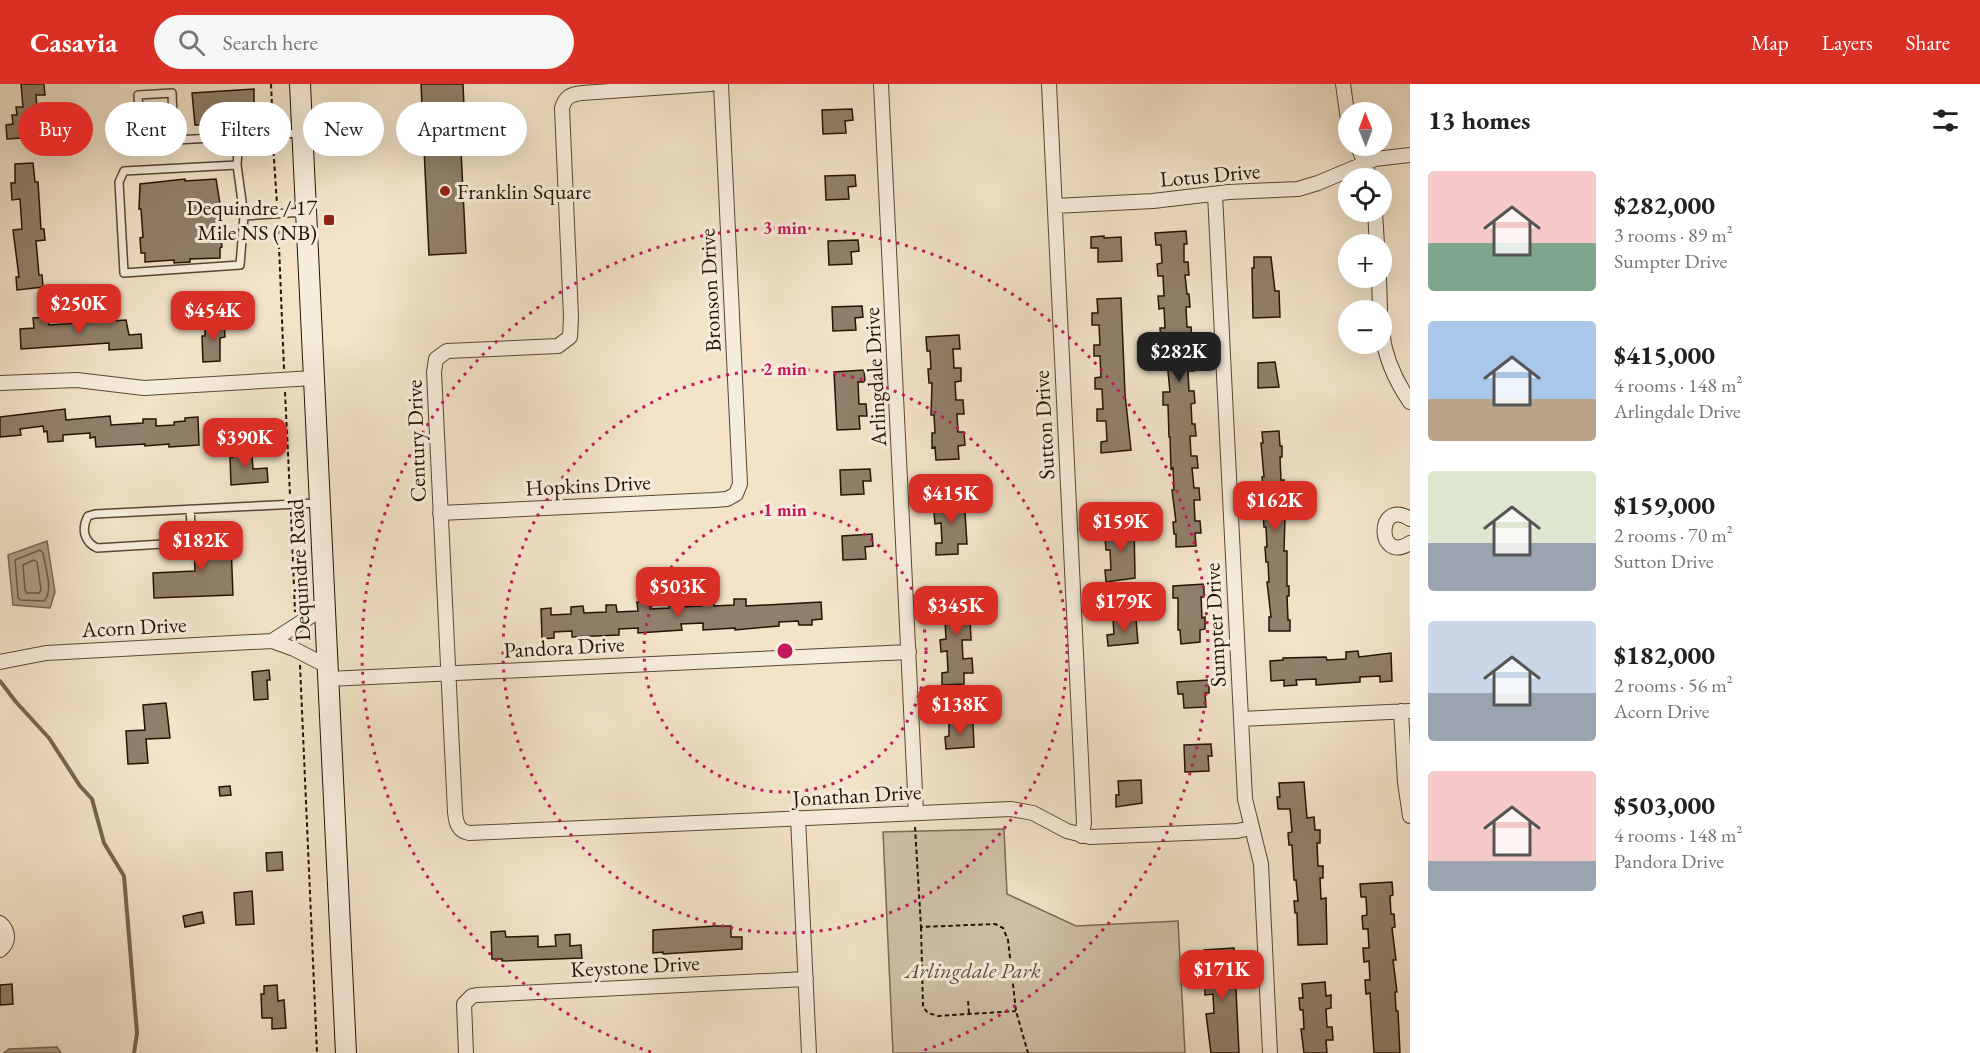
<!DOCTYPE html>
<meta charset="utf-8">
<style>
body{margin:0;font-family:"EB Garamond",serif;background:#f6f6f6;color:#202124;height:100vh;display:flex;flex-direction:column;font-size:22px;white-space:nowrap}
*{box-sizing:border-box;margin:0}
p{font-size:20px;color:#757577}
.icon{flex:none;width:33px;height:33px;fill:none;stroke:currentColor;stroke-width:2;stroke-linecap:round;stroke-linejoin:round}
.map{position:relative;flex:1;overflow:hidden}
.drawer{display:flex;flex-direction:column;background:#fff;width:570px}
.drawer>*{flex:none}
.banner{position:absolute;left:18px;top:18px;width:570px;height:54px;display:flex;gap:12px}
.needle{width:39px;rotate:359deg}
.fabs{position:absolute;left:1338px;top:18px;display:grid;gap:12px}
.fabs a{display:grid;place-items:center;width:54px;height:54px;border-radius:50%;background:#fff;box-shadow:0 6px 24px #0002;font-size:30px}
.price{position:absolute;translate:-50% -51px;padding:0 14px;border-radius:12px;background:#d93025;color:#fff;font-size:20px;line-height:39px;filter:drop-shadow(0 2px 3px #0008)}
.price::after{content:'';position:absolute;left:50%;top:36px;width:18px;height:14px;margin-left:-9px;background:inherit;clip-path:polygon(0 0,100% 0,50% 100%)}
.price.selected{background:#222;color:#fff}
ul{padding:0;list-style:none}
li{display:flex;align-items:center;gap:18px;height:150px;padding:0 18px}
li span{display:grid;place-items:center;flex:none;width:168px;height:120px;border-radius:6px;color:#555}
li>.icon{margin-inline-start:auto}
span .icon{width:72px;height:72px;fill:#fffc;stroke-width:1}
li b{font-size:26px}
h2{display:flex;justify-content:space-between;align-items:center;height:72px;padding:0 18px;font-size:26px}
.chip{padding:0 21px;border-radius:27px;background:#fff;box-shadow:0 6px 24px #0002;font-size:21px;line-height:54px}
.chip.selected{background:#d93025;color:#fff}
header{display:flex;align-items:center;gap:36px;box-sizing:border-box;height:84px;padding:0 30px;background:#d93025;color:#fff}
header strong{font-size:28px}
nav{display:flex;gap:33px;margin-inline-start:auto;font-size:21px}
.search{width:420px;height:54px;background:#f6f6f6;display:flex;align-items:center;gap:15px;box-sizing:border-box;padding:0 21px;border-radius:33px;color:#757577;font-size:22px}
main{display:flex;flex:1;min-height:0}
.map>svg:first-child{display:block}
.green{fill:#cfc0a7;stroke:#7a6a55;stroke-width:1.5}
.water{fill:#ac9c86;stroke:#766552;stroke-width:1.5}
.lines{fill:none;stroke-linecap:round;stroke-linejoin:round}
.shore{stroke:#685844;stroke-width:1.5}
.stream{stroke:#766552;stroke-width:4}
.building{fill:#907f6a;stroke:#251303;stroke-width:1.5}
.lane-casing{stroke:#584734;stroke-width:10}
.street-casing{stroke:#584734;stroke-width:16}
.secondary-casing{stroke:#251303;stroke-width:22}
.path{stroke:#251303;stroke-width:2;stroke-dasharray:4.5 3;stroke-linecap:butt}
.lane{stroke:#f7eddc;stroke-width:7}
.street{stroke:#f7eddc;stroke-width:14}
.secondary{stroke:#f7eddc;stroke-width:20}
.ring{fill:none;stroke:#c2185b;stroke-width:3;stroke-dasharray:3 6}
.poi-dot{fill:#8f2418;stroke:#f7eddc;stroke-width:2}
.labels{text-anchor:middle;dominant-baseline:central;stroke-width:6;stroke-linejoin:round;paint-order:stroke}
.street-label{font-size:22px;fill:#251303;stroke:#f7eddc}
.poi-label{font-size:22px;fill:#251303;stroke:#f7eddc;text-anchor:start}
.park-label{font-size:22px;font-style:italic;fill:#60503c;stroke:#f7eddc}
.centre{fill:#c2185b;stroke:#f7eddc;stroke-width:3}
.ring-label{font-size:18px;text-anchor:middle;font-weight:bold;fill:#c2185b;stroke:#f7eddc;stroke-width:6;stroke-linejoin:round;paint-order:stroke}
</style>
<header>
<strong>Casavia</strong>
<div class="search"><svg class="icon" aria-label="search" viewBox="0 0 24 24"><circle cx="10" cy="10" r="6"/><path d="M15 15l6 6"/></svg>Search here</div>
<nav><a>Map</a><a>Layers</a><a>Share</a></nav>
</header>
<main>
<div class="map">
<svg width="1410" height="969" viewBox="0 0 1410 969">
<rect width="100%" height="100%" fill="#f2e3c9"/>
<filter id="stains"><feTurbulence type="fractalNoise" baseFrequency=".00333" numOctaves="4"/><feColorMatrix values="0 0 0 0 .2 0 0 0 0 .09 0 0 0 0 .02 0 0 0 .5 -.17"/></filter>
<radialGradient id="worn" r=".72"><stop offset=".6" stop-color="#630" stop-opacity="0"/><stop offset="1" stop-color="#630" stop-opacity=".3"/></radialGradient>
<path class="green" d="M1004,745l3,65 69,32 102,-5 7,132h-292l-10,-221z"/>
<path class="water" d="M47,457l8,51 -5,16 -37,-3 -5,-50z
M57,963l4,6h-57l5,-4z"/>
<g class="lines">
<path class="shore" d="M40,466l3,3c2,14 11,38 1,48l-24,-1 -2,-3 -3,-37z
M34,476l3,2 4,28 -2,3h-12l-2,-3 -2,-25z"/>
<path class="stream" d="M0,597l16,21 33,36 31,48 12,13 12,44 20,33 13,157 -3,20"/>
</g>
<path class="building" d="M21,0h23l1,11h-9l3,35 -19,2 1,6 -14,1 -1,-14 7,-1 -1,-9h5l-1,-8h7z
M421,0h42l2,45h-5l6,124 -37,2z
M254,5v33l-23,1 1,4 -15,1 -1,-4 -21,1 -3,-32z
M852,25l1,11 -8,1 1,12 -23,1 -1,-24z
M33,79l2,19h3l3,47h3l1,11 -9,1 3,34h3l1,12 -26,3 -1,-13h3l-6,-47 9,-1 -2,-30 -8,1 -1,-17h4v-19z
M855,91l1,11 -8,1 1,12 -23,1 -1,-24z
M185,95v2l31,-2 4,25h-3l5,43 -2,1v10l-30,1v3l-16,1v-3l-29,2v-9h-4l-1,-15 3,-1 -2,-28h-2l1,-25z
M1186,147l1,13h-3v18h4l1,13h-4l2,19h2l1,13h-4l1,20h4l1,12 -4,1 1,20 4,-1 1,12h-6l1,20h5l1,12 -4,1 1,20h3l1,12h-6l1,20h6l1,12h-6l2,20h5l1,12h-6l1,21h5l1,12h-6l1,13 -20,1v-13h-2l-1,-12h3l-4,-32h2l-1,-22 -2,1 -1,-32h-1l-1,-32h-5v-13h7l-5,-51h-4l-1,-13h5l-1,-20 -5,1 -1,-13h6l-1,-20h-5l-1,-12 5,-1 -1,-18h-5l-1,-12z
M1104,152v2l17,-1 1,24 -24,1v-14h-7v-11z
M858,156l1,11 -8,1 1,12 -23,1 -1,-24z
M1254,173h17l4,34h4l1,26 -27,1 -1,-50h2z
M1121,214l4,96 6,56 -30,3v-11l6,-1 -1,-20h-9v-12h6l-1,-20h-7v-11l6,-1 -1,-21h-6v-11h6l-1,-20h-7v-12h6l-1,-14z
M862,222l1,11 -8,1 1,12 -23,1 -1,-24z
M48,233l1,8 77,-5 3,15 12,-1 1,14 -33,2v-7l-88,6 -1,-20 14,-1 -1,-10z
M224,240l1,13 -5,1v23l-17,1 -1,-26h3v-11z
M959,251l1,14h-7l1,19h7v13l-6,1 1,18h7l1,14h-7l1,18h6l1,13 -7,1 1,13 -23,1 -1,-13 -3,1v-15h3l-1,-18h-3l1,-32h-3l-1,-14h3l-1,-18h-3l-1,-14z
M1275,278l4,25 -21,1v-25z
M864,286l1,12h-7l1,22h7l1,12h-8l1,13 -23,1 -3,-58z
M65,325l1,11 44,-4 1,9 32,-2v-4h13v7l18,-1v-3l11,-1v-3l13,-1 1,28 -30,2v-3l-24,2v-2l-49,3 -1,-10 -5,1v-5l-27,2v6l-15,1 -1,-11 -3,1 -1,-6 -23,3 1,6 -21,2v-20z
M1279,347l1,15h2v11h-2l1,23h3v11h-3l2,25h2l-1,35h3v35h2v10h-2l1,24h2v11h-21v-14h2l-4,-35h2l-1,-20h-2l-1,-15h2l-1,-20h-2l-1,-15h3l-4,-35h2l-3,-34h2l-1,-11z
M246,363l1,9h5l1,13 14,-1 1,14 -37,3 -1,-28h3l-1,-9z
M870,385l1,12h-8l1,13 -23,1 -1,-25z
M964,413l3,47h-9v10l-22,1v-12h6l-1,-20 -6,1 -1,-12 6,-1v-13z
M1134,439l1,55 -29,4 -1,-12h6l-1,-20h-4l-1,-12h6v-14z
M209,444h16v17h6l2,50 -79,3 -1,-25 42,-2 -1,-28 15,-1z
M872,450l1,12 -8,1 1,12 -23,1 -1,-24z
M1204,500v13h-3l1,21 3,-1v12l-5,1v12l-19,2 -1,-14h-2v-32h-5v-12z
M969,509l2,47h-9l1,19 9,-1 1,15h-9v11l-22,1v-12l6,-1 -1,-21 -6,1 -1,-12 6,-1 -1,-19h-5l-1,-12h6v-13z
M714,515v7l20,-1v-6h12v7l75,-4 1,17 -10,1v5h-13l-1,-4 -19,1v4l-44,4v-2l-32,2v-7l-22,1 1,6 -44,3v-5l-19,1v6l-47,2v-6l-18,1v6l-12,1 -1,-30 10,-1v7l20,-1v-7l12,-1 1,7 22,-1v-7h10l1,7 21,-1 -1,-9h12l1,7 19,-1v-8h10v7l23,-1v-6z
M1136,535l2,24 -30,3 -1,-11 7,-1 -1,-14z
M1358,567l1,6 32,-4 1,28 -12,1v-6l-20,1v5l-44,3v-6l-20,1 1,5 -13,1v-6l-13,1 -1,-20 13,-1v-2l43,-1 1,3 19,-1v-7z
M269,586l1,10h-3l1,19 -14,1 -2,-28z
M1209,596v13h-4l1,14 -22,1 -1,-14h-5l-1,-12z
M166,619l4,35 -24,1 2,24 -20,1 -2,-33 19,-1 -2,-25z
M973,638l1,25 -28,2 -1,-12 4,-1v-13z
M1211,660l1,12h-4l1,15 -24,1 -1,-27z
M1141,696l1,23 -26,4v-12h3l-1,-14z
M1304,698l3,36 7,-1 1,13h5v13h-3l1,23h5v12h-3l1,21 5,-1 1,46 -29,1 -1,-32h-2l-1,-12h4l-2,-21h-2l-2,-35h-3l-1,-12 4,-1 -2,-23h-12l-1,-12h3l-1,-14z
M230,702l1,9 -11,1 -1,-9z
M282,768l1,18 -16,1 -1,-18z
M1392,798l1,13 -3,1 1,18h3l1,13 -3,1 4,32h-3l4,32h-2l1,19h2l2,42h-26l-4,-60 -4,1 -1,-14h5l-1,-19 -5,1 -1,-14h6l-1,-19h-5l-1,-13 5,-1 -1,-18h-5l-1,-13z
M252,807l2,33 -18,1 -2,-32z
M202,828l2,11 -19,4 -2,-11z
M716,842h15v11h11v12l-79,5v-2l-10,1v-23z
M505,847l1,6 32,-1v11l18,-1 -1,-11 15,-1v12l11,-1 1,13 -80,3v-2h-10l-1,-27z
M1234,864l5,105h-28l-5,-39 8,-1 -1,-19 -8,1v-14h1l-2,-31z
M1325,898l1,14 5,-1v13l-5,1 1,18h5l1,13h-7l1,13h-23l-3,-24h3l-1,-19h-3l-1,-12h4l-1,-14z
M12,900l1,20 -13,1v-20z
M277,901l1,16 6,-1 2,28 -14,1v-11h-10l-1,-24h3v-8z"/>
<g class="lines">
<g class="lane-casing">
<path id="lane" d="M174,57l-2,-48 -34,2 3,47 160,-9
M237,81l2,-28
M244,132l-7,-51 -113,6 -5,11 5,91 116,-8 4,-49 60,-4
M190,425c1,14 3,26 -10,34l-83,5c-13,-6 -16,-19 -9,-32l7,-2 222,-11"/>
</g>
<g class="street-casing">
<path id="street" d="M711,0l-129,9c-11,1 -17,4 -20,15l9,209 -1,20 -12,9 -111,5 -11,8 -2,13 21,440c1,11 3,19 14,21l542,-24 22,4 34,18 23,6 147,-6 14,-3
M881,0l35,729
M1049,0l35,739 -2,13
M1343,0l5,36
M1358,62l12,32
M1215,110l30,605 16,65 9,189
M1055,122l98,-5 76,-9 69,-3 20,-6 57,-24 35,-4
M1375,128l2,32
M1379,194l1,32
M1382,248c3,26 13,48 28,70
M0,299l77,-3 67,8 170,-10
M440,429l274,-13 13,-1 9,-5 4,-10 -19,-400
M1410,435c-34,-22 -34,46 0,24
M272,557l53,-34
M0,578l46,-9 226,-12 22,8 33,17
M328,595l581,-27
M1401,627l4,71 5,34
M1241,635l169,-8
M798,734l11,235
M0,839c9,8 10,19 0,27
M466,969l-2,-49 8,-8 5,-1 329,-16"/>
</g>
<g class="secondary-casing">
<path id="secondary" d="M300,0l46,969"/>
</g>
<path class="path" d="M271,0l2,42
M273,60l4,60
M278,138l6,147
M285,308l5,103
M291,428l4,100
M300,581l17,388
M915,743l6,100 74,-3 8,4 5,12 8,71 12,42
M921,843l2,80 5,6 10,3 78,-5
M968,917l1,12"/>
<use href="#lane" class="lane"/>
<use href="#street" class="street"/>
<use href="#secondary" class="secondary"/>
</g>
<g class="ring">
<circle cx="785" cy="567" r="141"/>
<circle cx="785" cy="567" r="282"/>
<path d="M651 968A423 423 0 1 1 919 968"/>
</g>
<g class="poi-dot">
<circle cx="445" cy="107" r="6"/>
<rect x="323" y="130" width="12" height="12" rx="3"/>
</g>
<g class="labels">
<g class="street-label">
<text transform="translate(1210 91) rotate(-5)">Lotus Drive</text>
<text transform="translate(710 206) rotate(-93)">Bronson Drive</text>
<text transform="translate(875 293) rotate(-93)">Arlingdale Drive</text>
<text transform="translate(1044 341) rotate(-93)">Sutton Drive</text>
<text transform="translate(416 357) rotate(-92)">Century Drive</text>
<text transform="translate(588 401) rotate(-3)">Hopkins Drive</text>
<text transform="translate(299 486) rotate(-93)">Dequindre Road</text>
<text transform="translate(1215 541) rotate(-93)">Sumpter Drive</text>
<text transform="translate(134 543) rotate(-3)">Acorn Drive</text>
<text transform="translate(564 563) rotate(-3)">Pandora Drive</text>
<text transform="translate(857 711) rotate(-3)">Jonathan Drive</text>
<text transform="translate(635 882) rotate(-3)">Keystone Drive</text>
</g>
<g class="poi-label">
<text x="457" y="107">Franklin Square</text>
<text x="317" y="123" text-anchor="end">Dequindre / 17<tspan x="317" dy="25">Mile NS (NB)</tspan></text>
</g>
<g class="park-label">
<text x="973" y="886">Arlingdale Park</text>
</g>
</g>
<circle cx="785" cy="567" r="9" class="centre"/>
<g class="ring-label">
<text x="785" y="150">3 min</text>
<text x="785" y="291">2 min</text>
<text x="785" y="432">1 min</text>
</g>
<rect width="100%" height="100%" filter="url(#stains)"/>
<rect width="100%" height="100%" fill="url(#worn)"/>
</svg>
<div class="fabs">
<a><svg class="needle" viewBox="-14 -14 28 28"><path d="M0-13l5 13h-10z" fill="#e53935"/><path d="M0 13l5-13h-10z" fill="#757577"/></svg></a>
<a><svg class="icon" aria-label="locate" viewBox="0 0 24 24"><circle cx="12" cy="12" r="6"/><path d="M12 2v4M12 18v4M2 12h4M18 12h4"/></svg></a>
<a>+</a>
<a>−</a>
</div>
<b class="price" style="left:79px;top:251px">$250K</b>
<b class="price" style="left:213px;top:258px">$454K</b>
<b class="price selected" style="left:1179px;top:299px">$282K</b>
<b class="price" style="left:245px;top:385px">$390K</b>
<b class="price" style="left:951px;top:441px">$415K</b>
<b class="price" style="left:1275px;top:448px">$162K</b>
<b class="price" style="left:1121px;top:469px">$159K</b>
<b class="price" style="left:201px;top:488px">$182K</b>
<b class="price" style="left:678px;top:534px">$503K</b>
<b class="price" style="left:1124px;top:549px">$179K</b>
<b class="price" style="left:956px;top:553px">$345K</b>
<b class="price" style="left:960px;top:652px">$138K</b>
<b class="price" style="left:1222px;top:917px">$171K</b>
<div class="banner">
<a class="chip selected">Buy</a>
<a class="chip">Rent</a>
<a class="chip">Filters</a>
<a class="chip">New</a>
<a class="chip">Apartment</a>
</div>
</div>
<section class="drawer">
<h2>13 homes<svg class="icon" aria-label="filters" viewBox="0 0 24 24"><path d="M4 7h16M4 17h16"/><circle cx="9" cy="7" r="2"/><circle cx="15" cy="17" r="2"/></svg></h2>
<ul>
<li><span style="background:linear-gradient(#f6c9c9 60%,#7fa58c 0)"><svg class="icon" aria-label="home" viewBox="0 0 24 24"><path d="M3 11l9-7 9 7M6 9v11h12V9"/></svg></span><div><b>$282,000</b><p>3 rooms · 89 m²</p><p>Sumpter Drive</p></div></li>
<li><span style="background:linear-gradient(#a9c7e8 65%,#b9a48a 0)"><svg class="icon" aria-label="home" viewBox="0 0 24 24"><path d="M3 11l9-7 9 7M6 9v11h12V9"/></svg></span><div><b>$415,000</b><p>4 rooms · 148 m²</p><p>Arlingdale Drive</p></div></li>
<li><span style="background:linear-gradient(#dfe7d0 60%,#9aa5b1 0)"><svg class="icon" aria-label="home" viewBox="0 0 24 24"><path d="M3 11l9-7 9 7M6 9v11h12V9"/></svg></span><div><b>$159,000</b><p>2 rooms · 70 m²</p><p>Sutton Drive</p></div></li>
<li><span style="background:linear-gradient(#c9d6e8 60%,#9aa5b1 0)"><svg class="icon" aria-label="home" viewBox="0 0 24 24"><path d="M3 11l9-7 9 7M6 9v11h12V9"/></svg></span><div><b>$182,000</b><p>2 rooms · 56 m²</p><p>Acorn Drive</p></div></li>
<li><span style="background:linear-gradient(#f6c9c9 75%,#9aa5b1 0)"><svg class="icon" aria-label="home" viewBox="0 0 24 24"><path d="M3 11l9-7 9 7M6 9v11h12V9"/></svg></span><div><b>$503,000</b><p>4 rooms · 148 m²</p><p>Pandora Drive</p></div></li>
</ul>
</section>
</main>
